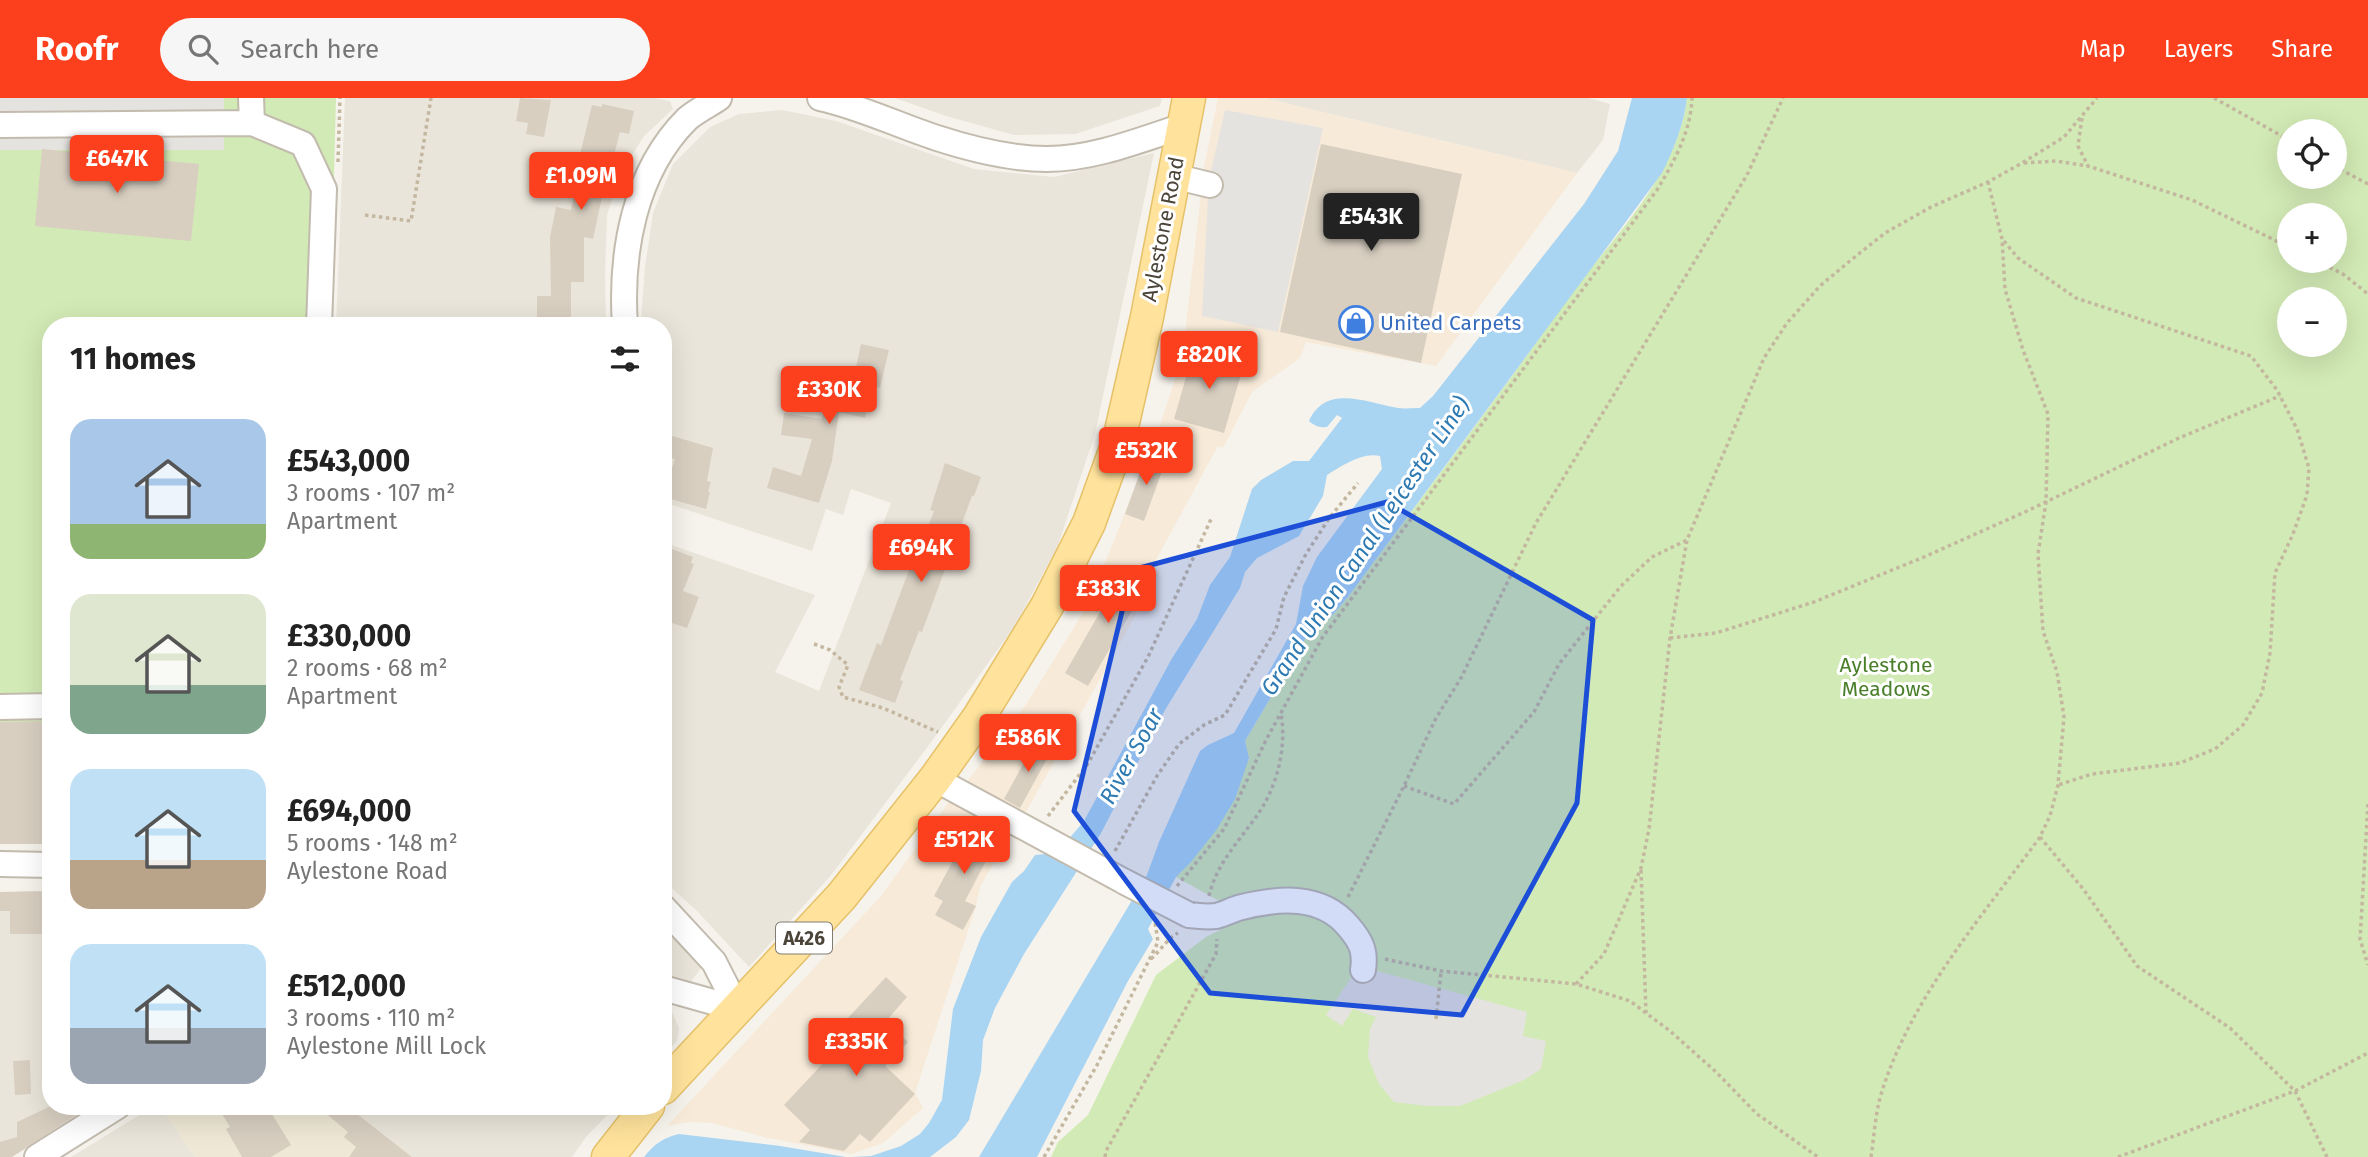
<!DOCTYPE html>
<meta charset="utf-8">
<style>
body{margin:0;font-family:"Fira Sans",sans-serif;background:#f6f6f6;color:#222;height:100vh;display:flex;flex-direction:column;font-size:26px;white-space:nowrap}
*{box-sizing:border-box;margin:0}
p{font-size:23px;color:#767676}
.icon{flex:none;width:38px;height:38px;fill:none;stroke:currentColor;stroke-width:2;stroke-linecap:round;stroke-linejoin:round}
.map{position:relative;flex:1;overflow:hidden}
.panel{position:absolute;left:42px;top:219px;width:630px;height:798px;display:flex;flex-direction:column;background:#fff;border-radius:28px;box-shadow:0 7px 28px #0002}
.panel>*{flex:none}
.controls{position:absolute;left:2277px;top:21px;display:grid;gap:14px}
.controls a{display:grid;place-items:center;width:70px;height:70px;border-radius:50%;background:#fff;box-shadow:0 7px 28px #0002;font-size:35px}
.price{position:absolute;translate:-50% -60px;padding:0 16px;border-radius:7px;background:#fc3f1d;color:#fff;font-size:23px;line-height:46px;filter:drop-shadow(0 2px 4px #0008)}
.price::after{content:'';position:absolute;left:50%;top:42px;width:21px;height:16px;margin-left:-10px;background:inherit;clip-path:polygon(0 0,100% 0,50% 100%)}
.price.selected{background:#222;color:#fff}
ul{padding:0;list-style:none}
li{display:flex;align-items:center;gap:21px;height:175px;padding:0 28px}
li span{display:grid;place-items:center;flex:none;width:196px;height:140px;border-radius:21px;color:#555}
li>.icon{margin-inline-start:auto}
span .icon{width:84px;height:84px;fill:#fffc;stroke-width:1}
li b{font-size:30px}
h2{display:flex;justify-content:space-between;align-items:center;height:84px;padding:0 28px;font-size:30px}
header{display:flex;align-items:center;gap:42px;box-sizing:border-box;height:98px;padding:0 35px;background:#fc3f1d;color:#fff}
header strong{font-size:33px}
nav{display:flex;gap:38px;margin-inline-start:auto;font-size:24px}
.search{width:490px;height:63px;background:#f6f6f6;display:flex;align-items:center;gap:18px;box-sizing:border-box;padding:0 24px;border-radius:38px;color:#767676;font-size:26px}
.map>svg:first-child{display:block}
.residential{fill:#eae5da}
.commercial{fill:#f7ead8}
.education{fill:#efe8d6}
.green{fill:#d2eab5;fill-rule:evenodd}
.parking{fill:#e5e3e0}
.water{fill:#a9d4f2}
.building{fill:#d8cfc1}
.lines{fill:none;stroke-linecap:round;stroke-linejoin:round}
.minor-casing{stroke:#c2bbae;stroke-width:28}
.major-casing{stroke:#e6c16a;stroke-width:35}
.path{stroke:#c4b79f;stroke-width:3.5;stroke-dasharray:3.5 3.5;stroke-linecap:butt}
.minor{stroke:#fff;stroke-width:24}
.major{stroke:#ffe39c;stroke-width:32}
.minor-bridge-casing{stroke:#c2bbae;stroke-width:28;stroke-linecap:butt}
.minor-bridge{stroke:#fff;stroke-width:24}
.marked{fill:#1d4ed8;fill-opacity:0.2;stroke:#1d4ed8;stroke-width:5;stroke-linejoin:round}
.labels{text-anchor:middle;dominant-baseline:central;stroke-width:6;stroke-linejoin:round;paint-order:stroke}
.shield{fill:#fff;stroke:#817c74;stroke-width:2}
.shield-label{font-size:19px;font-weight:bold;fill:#4b4439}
.street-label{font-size:21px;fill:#4b4439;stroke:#fff}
.shop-label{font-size:21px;fill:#366cbe;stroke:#fff;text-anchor:start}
.park-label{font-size:21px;fill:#4a7f2a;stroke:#fff}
.water-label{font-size:23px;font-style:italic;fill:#2e7ab2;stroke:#fff}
</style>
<header>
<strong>Roofr</strong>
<div class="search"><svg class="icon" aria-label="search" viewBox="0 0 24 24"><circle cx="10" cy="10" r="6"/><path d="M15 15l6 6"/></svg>Search here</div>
<nav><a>Map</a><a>Layers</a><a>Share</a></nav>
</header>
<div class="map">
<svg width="2368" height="1059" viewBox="0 0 2368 1059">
<rect width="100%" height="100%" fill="#f6f3ec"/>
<path class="residential" d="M345,0h309l16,3 3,8 -29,27 -23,37 -14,42 -2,60 1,50 -270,1z
M895,0h267l-2,8 -85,28 -61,1 -68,-19z
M1264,0h324l22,6 -7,36 -26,33z
M782,12l54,11 138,48 80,8 100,-24 -59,281 -38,114 -43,79 -82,114 -100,133 -83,93 -53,-57 -33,-30v-338l152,53 -40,77 44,19 72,-188 -40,-14 -8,26 -17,-6 -14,42 -149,-49v-176h-21l-1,-7 4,-52 8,-54 20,-49 37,-37 29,-13z
M51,793v215h39v4l-78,47h-12v-265z
M663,826l42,39 -16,21 -26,-6z
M663,909l9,5 7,16 -2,13 -14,15z
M154,1008h6l35,51h-124z
M347,1008h269l-30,31 -14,20h-160z"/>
<path class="commercial" d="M1218,0h46l313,75 -141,193 -130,-24 -6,16 -48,34 -29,56 -5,-2 -67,123 8,4 -138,248 -58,-34 64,-84 54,-87 28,-63 51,-128 16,-49 9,-42 19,-167z
M952,700l62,30 -34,59 -4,19 -61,187 8,15 -40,35 -31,11 -84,-16 -56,-15 -23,-1 -22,4 214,-230z"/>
<path class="education" d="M160,1008h187l65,51h-217z"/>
<path class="green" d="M0,0h336l-6,227 -279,1v430l-51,1z
M1687,0h681v1059h-1317l7,-15 30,-27 68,-140 50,-38 18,-9 -3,-26 -45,-25 15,-15 58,-103 -4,-18 66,-112 18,-10 19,-22c74,-100 149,-199 221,-300 45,-62 108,-120 118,-199zM2289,33h45v46h-45zM2289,117h45v46h-45zM2289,201h45v46h-45z"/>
<path class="parking" d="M0,0h224v52h-224z
M1225,12l98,18 -45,204 -76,-16 6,-119 3,-26z
M1359,868l168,46 -4,24 23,5 -5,28 -17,11 -64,26h-33l-33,-4 -15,-18 -11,-27 2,-28 6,-12 -23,-8 -11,17 -16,-11z"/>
<path class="water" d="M1632,0h55c-3,26 -13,51 -25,75l-314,424 -19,22 -18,10 -66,112 4,17 -14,41 -18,30 -26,33 -15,15 -28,52 5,10 -25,42 -91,176h-58l168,-282 12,-33 41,-91 8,-6 26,-12 62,-109 7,-38 14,-29 65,-88 -2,-13c-19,-4 -38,10 -53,19l-4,21 -24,40 -42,22 -12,14 -5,16 -75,122 -65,125 -76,119 -29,54 -12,32 -2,31 -12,49 -13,17 -26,20h-79l20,-1 30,-10 19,-12 9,-11 13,-23 11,-91 28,-72 31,-55 12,-11 11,-16 22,-2 27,-32 87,-161 26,-41 13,-34 20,-28 22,-68 9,-9 32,-19h16l33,-43 -5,-3 -10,12c-8,1 -12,-1 -18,-6 17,-38 58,-18 89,-13 7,1 15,0 22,0l13,-12 151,-192 34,-53z
M679,1036l101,12 66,11h-202c10,-13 19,-19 35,-23z"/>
<path class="building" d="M520,0l31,2 -7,37 -18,-3 2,-11 -12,-2z
M602,6l32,7 -5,23 -9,-2 -11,43 -2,-1 -14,65 -9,-2v45h-13v43h-34v-29h14l-1,-59 6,-30 15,3 9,-42 -3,-1 15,-62 10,2z
M1321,46l141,30 -41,189 -141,-31z
M42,51l157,15 -8,77 -156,-15z
M861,246l28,6 -9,38 -8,-3 -7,33 -26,-6 -7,49 -13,42 -52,-15 6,-21 28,9 11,-37 -31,-4 3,-22 38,6 10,-43 21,5z
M1194,251l50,15 -20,69 -50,-14z
M669,337l44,13 -6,33 4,1 -3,10h2l-4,17 -43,-12 12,-38 -10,-2z
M1147,355l19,7 -22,61 -19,-7z
M945,365l36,14 -7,19h-2l-50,136 -3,-1 -19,49 3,1 -8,22 -36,-13 18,-47 4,2 31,-83h3l9,-25 10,-26 -4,-1z
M672,451l21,8 -2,6 3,1 -11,27 16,6 -12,31 -24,-8v-68l6,3z
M1127,467l24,13 -63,108 -23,-13z
M51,623v123h-51v-122z
M1037,641l16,9 -33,60 -16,-9z
M974,724l25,14 -34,65 11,5 -13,24 -28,-15 8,-14 -9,-5z
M51,793v43h-41v-23h-10v-19z
M886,879l21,20 -21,24 22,21 -23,24 30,28 -45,48 -10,-8 -16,17 -45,-9 11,-12 -26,-25 60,-64 -9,-9z
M30,962l1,34 -16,1 -2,-34z
M51,1008h39l-78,51h-12v-15l17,-5v-15z
M217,1008h50l24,39 -20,12h-29l-16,-28 4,-2z
M317,1008h30l65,51h-63l7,-10 -12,-10 4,-5z"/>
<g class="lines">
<g class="minor-casing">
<path id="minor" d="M820,0c41,9 77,27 117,40 34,11 74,21 110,21 46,0 93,-19 136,-33
M252,25l51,21 21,45 -5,137
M0,27l252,-2 -1,-25
M1173,78l37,9
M625,228c-5,-73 9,-154 62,-207 9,-8 22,-14 32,-21
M0,609l51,-1
M935,681l190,103
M0,766l51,1
M663,809l51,55 24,47
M1189,817c8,1 18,2 27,1 9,-2 17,-7 26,-9 37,-9 79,-13 106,19 13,15 18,25 15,44
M663,890l75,21
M37,1059l81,-51"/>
</g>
<g class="major-casing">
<path id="major" d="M663,990l178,-191 94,-118 44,-62 68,-111 42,-83 30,-83 28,-123 42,-219
M608,1059l40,-51"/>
</g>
<path class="path" d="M2214,0l75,42
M2082,20l-4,28 10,20 104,34 97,47
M338,64l2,-64
M2024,65l32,-2 32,5
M2334,68l34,18
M365,117l46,6 20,-123
M2004,143l14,17 58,40 175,58 26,34 20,39 12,39 -2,27 -14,39 -18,39 -5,80 -8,40 -19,32 -28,24 -35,14 -88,11 -34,11
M2317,163l26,13 25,20
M1670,540l46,-5 98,-31 110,-45 103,-46 152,-73 101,-42
M814,546l16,6 18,15 -9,22 4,10 40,11 55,24
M1404,688l50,18 80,-92 25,-48 62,-78 31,-29 35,-17
M2368,706l-8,135 8,26
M1048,718l39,-51 61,-108 64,-140
M2040,739l44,53 53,76 93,62 65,63 32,66
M1115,753l42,-75 22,-32 25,-19 21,-10 51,-86 8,-32 22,-43 24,-37 28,-34
M1641,772l5,143
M1177,788l47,-57 42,-89 56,-102 335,-448c17,-28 34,-59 35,-92
M1209,798c7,-31 29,-54 47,-79 21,-29 31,-69 25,-104
M1348,799l56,-111 32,-68 25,-40 75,-155 211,-348 36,-77
M1151,861c10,-9 16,-20 27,-26
M1385,861l56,12 135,13 54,17 40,30 45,40 42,43 61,43
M1576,886l28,-30 37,-86 8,-39 21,-191 17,-98 77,-182 23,-35 33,-37 31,-26 34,-27 46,-26 57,-25 34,-19 42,-26 33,-39
M1436,921l5,-47
M1044,1059l53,-92 61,-123 -3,-20
M1105,1059l1,-6 110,-197 1,-15
M1871,1059c3,-19 4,-40 9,-59 28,-97 101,-180 160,-261l10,-21 8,-31 6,-68 -7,-45 -14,-41 -5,-77 8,-52 2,-88 -25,-64 -18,-61 -3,-50 -14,-57
M2118,1059l177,-66 73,-38"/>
<use href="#minor" class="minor"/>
<use href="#major" class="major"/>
<g class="minor-bridge-casing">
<path id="minor-bridge" d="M1125,784l64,33"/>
</g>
<use href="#minor-bridge" class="minor-bridge"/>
</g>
<path class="marked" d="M1387,404l206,118 -16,183 -115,212 -252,-22 -136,-182 58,-241z"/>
<defs>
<g id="shop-ring" transform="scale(1.75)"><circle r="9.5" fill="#fff" stroke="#3f7fe0" stroke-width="1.5"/><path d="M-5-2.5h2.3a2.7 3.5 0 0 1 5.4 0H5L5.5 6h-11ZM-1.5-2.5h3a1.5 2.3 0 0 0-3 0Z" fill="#3f7fe0"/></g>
</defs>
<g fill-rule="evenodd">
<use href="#shop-ring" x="1356" y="225"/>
</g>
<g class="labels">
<rect class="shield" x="776" y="824.5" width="56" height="31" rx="5"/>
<g class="shield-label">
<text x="804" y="840">A426</text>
</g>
<g class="street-label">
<text transform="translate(1163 131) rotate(-79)">Aylestone Road</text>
</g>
<g class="shop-label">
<text x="1380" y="225">United Carpets</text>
</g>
<g class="park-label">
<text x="1886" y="567">Aylestone<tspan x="1886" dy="24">Meadows</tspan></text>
</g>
<g class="water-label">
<text transform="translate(1365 448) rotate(-56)">Grand Union Canal (Leicester Line)</text>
<text transform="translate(1131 658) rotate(-61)">River Soar</text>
</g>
</g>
</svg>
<div class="controls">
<a><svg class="icon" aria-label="locate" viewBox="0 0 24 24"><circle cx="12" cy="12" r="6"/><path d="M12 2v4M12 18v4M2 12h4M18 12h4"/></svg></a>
<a>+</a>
<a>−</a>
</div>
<b class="price" style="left:117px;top:97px">£647K</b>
<b class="price" style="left:581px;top:114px">£1.09M</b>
<b class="price selected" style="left:1371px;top:155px">£543K</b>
<b class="price" style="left:1209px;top:293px">£820K</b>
<b class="price" style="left:829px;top:328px">£330K</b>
<b class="price" style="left:1146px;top:389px">£532K</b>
<b class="price" style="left:921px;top:486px">£694K</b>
<b class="price" style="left:1108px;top:527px">£383K</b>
<b class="price" style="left:1028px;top:676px">£586K</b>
<b class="price" style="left:964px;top:778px">£512K</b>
<b class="price" style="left:856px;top:980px">£335K</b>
<section class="panel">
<h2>11 homes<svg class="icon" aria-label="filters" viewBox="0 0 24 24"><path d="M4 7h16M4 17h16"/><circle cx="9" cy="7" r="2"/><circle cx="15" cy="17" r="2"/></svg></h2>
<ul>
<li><span style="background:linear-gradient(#a9c7e8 75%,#8fb573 0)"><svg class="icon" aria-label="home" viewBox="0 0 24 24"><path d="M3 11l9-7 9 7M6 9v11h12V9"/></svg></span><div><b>£543,000</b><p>3 rooms · 107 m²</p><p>Apartment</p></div></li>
<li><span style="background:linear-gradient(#dfe7d0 65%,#7fa58c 0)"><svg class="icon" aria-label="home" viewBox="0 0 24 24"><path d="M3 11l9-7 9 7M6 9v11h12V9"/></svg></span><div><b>£330,000</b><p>2 rooms · 68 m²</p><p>Apartment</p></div></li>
<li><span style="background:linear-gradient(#bfe0f5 65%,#b9a48a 0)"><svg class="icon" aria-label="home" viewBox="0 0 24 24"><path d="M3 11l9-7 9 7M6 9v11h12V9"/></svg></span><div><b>£694,000</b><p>5 rooms · 148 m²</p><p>Aylestone Road</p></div></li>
<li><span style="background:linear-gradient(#bfe0f5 60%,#9aa5b1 0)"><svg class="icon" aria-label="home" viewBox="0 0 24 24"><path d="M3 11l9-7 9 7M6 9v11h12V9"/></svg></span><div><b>£512,000</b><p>3 rooms · 110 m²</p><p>Aylestone Mill Lock</p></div></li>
</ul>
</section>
</div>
